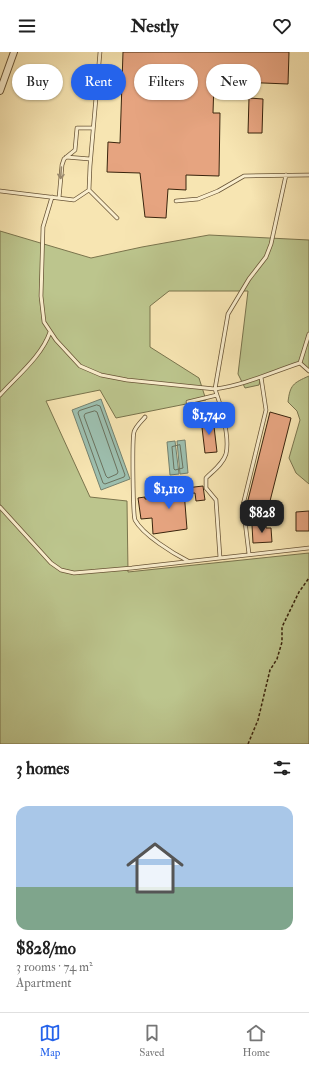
<!DOCTYPE html>
<meta charset="utf-8">
<style>
body{margin:0;font-family:"IM FELL Double Pica",serif;background:#f6f6f6;color:#222;height:100vh;display:flex;flex-direction:column;font-size:15px;white-space:nowrap}
*{box-sizing:border-box;margin:0}
p{font-size:13px;color:#767676}
.icon{flex:none;width:22px;height:22px;fill:none;stroke:currentColor;stroke-width:2;stroke-linecap:round;stroke-linejoin:round}
.map{position:relative;height:692px;overflow:hidden}
.panel{display:flex;flex-direction:column;background:#fff;flex:1}
.panel>*{flex:none}
.guide{position:absolute;left:12px;top:12px;width:285px;height:36px;display:flex;gap:8px}
.price{position:absolute;translate:-50% -34px;padding:0 9px;border-radius:8px;background:#2563eb;color:#fff;font-size:13px;line-height:26px;filter:drop-shadow(0 1px 2px #0008)}
.price::after{content:'';position:absolute;left:50%;top:24px;width:12px;height:9px;margin-left:-6px;background:inherit;clip-path:polygon(0 0,100% 0,50% 100%)}
.price.on{background:#222;color:#fff}
ul{padding:0;list-style:none}
li{display:grid;align-content:center;gap:8px;height:212px;padding:0 16px}
li span{display:grid;place-items:center;height:124px;border-radius:12px;color:#555}
li>.icon{margin-inline-start:auto}
span .icon{width:72px;height:72px;fill:#fffc;stroke-width:1}
li b{font-size:17px}
h2{display:flex;justify-content:space-between;align-items:center;height:48px;padding:0 16px;font-size:17px}
.chip{padding:0 14px;border-radius:18px;background:#fff;box-shadow:0 1px 3px #0004;font-size:14px;line-height:36px}
.chip.on{background:#2563eb;color:#fff}
header{display:flex;justify-content:space-between;align-items:center;height:52px;padding:0 16px;background:#fff;font-size:18px;font-weight:700}
.menu{display:flex;justify-content:space-around;align-items:center;height:56px;border-top:1px solid #e0e0e0;background:#fff;font-size:11px;color:#767676}
.menu a{display:grid;justify-items:center;gap:2px}
.menu .on{color:#2563eb}
.map>svg:first-child{display:block}
.green{fill:#bcc58d;stroke:#7a744d}
.water{fill:#9dbfaf;stroke:#75816e}
.lines{fill:none;stroke-linecap:round;stroke-linejoin:round}
.shore{stroke:#6b725e;stroke-width:1}
.building{fill:#e6a480;stroke:#39240d}
.lane-casing{stroke:#685436;stroke-width:4.5}
.street-casing{stroke:#685436;stroke-width:8}
.path{stroke:#39240d;stroke-width:1.5;stroke-dasharray:3 2;stroke-linecap:butt}
.lane{stroke:#faeecd;stroke-width:3}
.street{stroke:#faeecd;stroke-width:6}
.oneway{stroke:#9a896d}
</style>
<header><svg class="icon" aria-label="menu" viewBox="0 0 24 24"><path d="M4 6h16M4 12h16M4 18h16"/></svg>Nestly<svg class="icon" aria-label="heart" viewBox="0 0 24 24"><path d="M12 20l-8-8c-3-5 5-10 8-4 3-6 11-1 8 4z"/></svg></header>
<div class="map">
<svg width="309" height="692" viewBox="0 0 309 692">
<rect width="100%" height="100%" fill="#f7e5b2"/>
<filter id="stains"><feTurbulence type="fractalNoise" baseFrequency=".005" numOctaves="4"/><feColorMatrix values="0 0 0 0 .2 0 0 0 0 .09 0 0 0 0 .02 0 0 0 .5 -.17"/></filter>
<radialGradient id="worn" r=".72"><stop offset=".6" stop-color="#630" stop-opacity="0"/><stop offset="1" stop-color="#630" stop-opacity=".3"/></radialGradient>
<path class="green" d="M0,179l91,27 51,-11 67,-12 100,5v131l-9,-8 -39,14 -2,8 -14,3 -7,-14 10,-83h-79l-19,15v41l49,31 7,22 -90,18 -16,-28 -54,11 44,96 37,4 1,71 181,-19v191h-309z
M309,324v108l-13,-11 -7,-15 11,-38 -3,-9 -9,-9c2,-17 5,-19 21,-26z"/>
<path class="water" d="M101,347l29,80 -29,11 -29,-80z
M185,388l3,33 -8,1 -3,-33z
M175,389l4,33 -9,1 -3,-33z"/>
<g class="lines">
<path class="shore" d="M97,353l3,1 25,69 -1,2 -19,7 -2,-1 -25,-70 1,-2z
M95,359l2,1 21,60 -1,2 -9,4 -2,-2 -22,-60 1,-2z
M180,393l3,23 -8,2 -1,-1 -2,-22z"/>
</g>
<path class="building" d="M123,0h166l-1,32 -74,-3 -1,32h7l-1,63 -33,-1v15l-18,-1 -2,29 -21,-1 -5,-44 -33,-1 1,-30 12,1z
M249,46l14,1 -1,34h-14z
M270,360l21,6 -23,91 -21,-5z
M213,366l4,34 -12,1 -4,-34z
M203,434l2,14 -9,1 -1,-8 -11,1v-3l3,38 -34,5 -1,-16 -11,1 -3,-21 7,-1v2l25,-2 -1,-7z
M309,459v20h-13v-19z
M252,473h14v3h5l1,14 -19,1z"/>
<g class="lines">
<g class="lane-casing">
<path id="lane" d="M66,105l24,2
M286,123l-15,69 -5,13 -17,22 -21,35 -13,75c6,16 15,48 11,65 -3,10 -13,17 -20,24v10l10,12 4,58 89,-10
M89,138l28,28
M0,139l74,9 15,-10 1,-24 10,-114
M52,145l-9,30 -2,69 3,26 12,18 24,26 21,9 26,5 88,9c30,-4 57,-17 85,-26l9,-29
M59,146l3,-33 2,-6 11,-9 2,-22h16
M176,149l22,-2 20,-8 26,-15 65,-1
M300,311l9,8
M0,343c17,-19 42,-39 50,-63
M188,350l29,-7
M145,365c-4,5 -9,9 -11,15 -2,8 -1,83 1,88 8,15 39,34 53,41
M0,455l51,56 10,7 13,3 58,-5 88,-10
M249,502l-6,-49 23,-95 -5,-33"/>
</g>
<g class="street-casing">
<path id="street" d="M0,39l14,-39"/>
</g>
<path class="path" d="M248,692l10,-24 12,-50 7,-11 5,-17v-15l17,-35 10,-14"/>
<use href="#lane" class="lane"/>
<use href="#street" class="street"/>
</g>
<defs><path id="oneway-shaft" d="M-6 0H5M1.5-3L5.5 0L1.5 3" fill="none" stroke-width="1.6" stroke-linecap="round" stroke-linejoin="round"/></defs>
<use class="oneway" href="#oneway-shaft" transform="translate(61 121) rotate(94)"/>
<rect width="100%" height="100%" filter="url(#stains)"/>
<rect width="100%" height="100%" fill="url(#worn)"/>
</svg>
<b class="price" style="left:209px;top:384px">$1,740</b>
<b class="price" style="left:169px;top:458px">$1,110</b>
<b class="price on" style="left:262px;top:482px">$828</b>
<div class="guide">
<a class="chip">Buy</a>
<a class="chip on">Rent</a>
<a class="chip">Filters</a>
<a class="chip">New</a>
</div>
</div>
<section class="panel">
<h2>3 homes<svg class="icon" aria-label="filters" viewBox="0 0 24 24"><path d="M4 7h16M4 17h16"/><circle cx="9" cy="7" r="2"/><circle cx="15" cy="17" r="2"/></svg></h2>
<ul>
<li><span style="background:linear-gradient(#a9c7e8 65%,#7fa58c 0)"><svg class="icon" aria-label="home" viewBox="0 0 24 24"><path d="M3 11l9-7 9 7M6 9v11h12V9"/></svg></span><div><b>$828/mo</b><p>3 rooms · 74 m²</p><p>Apartment</p></div></li>
</ul>
</section>
<nav class="menu">
<a class="on"><svg class="icon" aria-label="map" viewBox="0 0 24 24"><path d="M3 6l6-2 6 2 6-2v14l-6 2-6-2-6 2zM9 4v14M15 6v14"/></svg>Map</a>
<a><svg class="icon" aria-label="saved" viewBox="0 0 24 24"><path d="M7 4h10v16l-5-4-5 4z"/></svg>Saved</a>
<a><svg class="icon" aria-label="home" viewBox="0 0 24 24"><path d="M3 11l9-7 9 7M6 9v11h12V9"/></svg>Home</a>
</nav>
